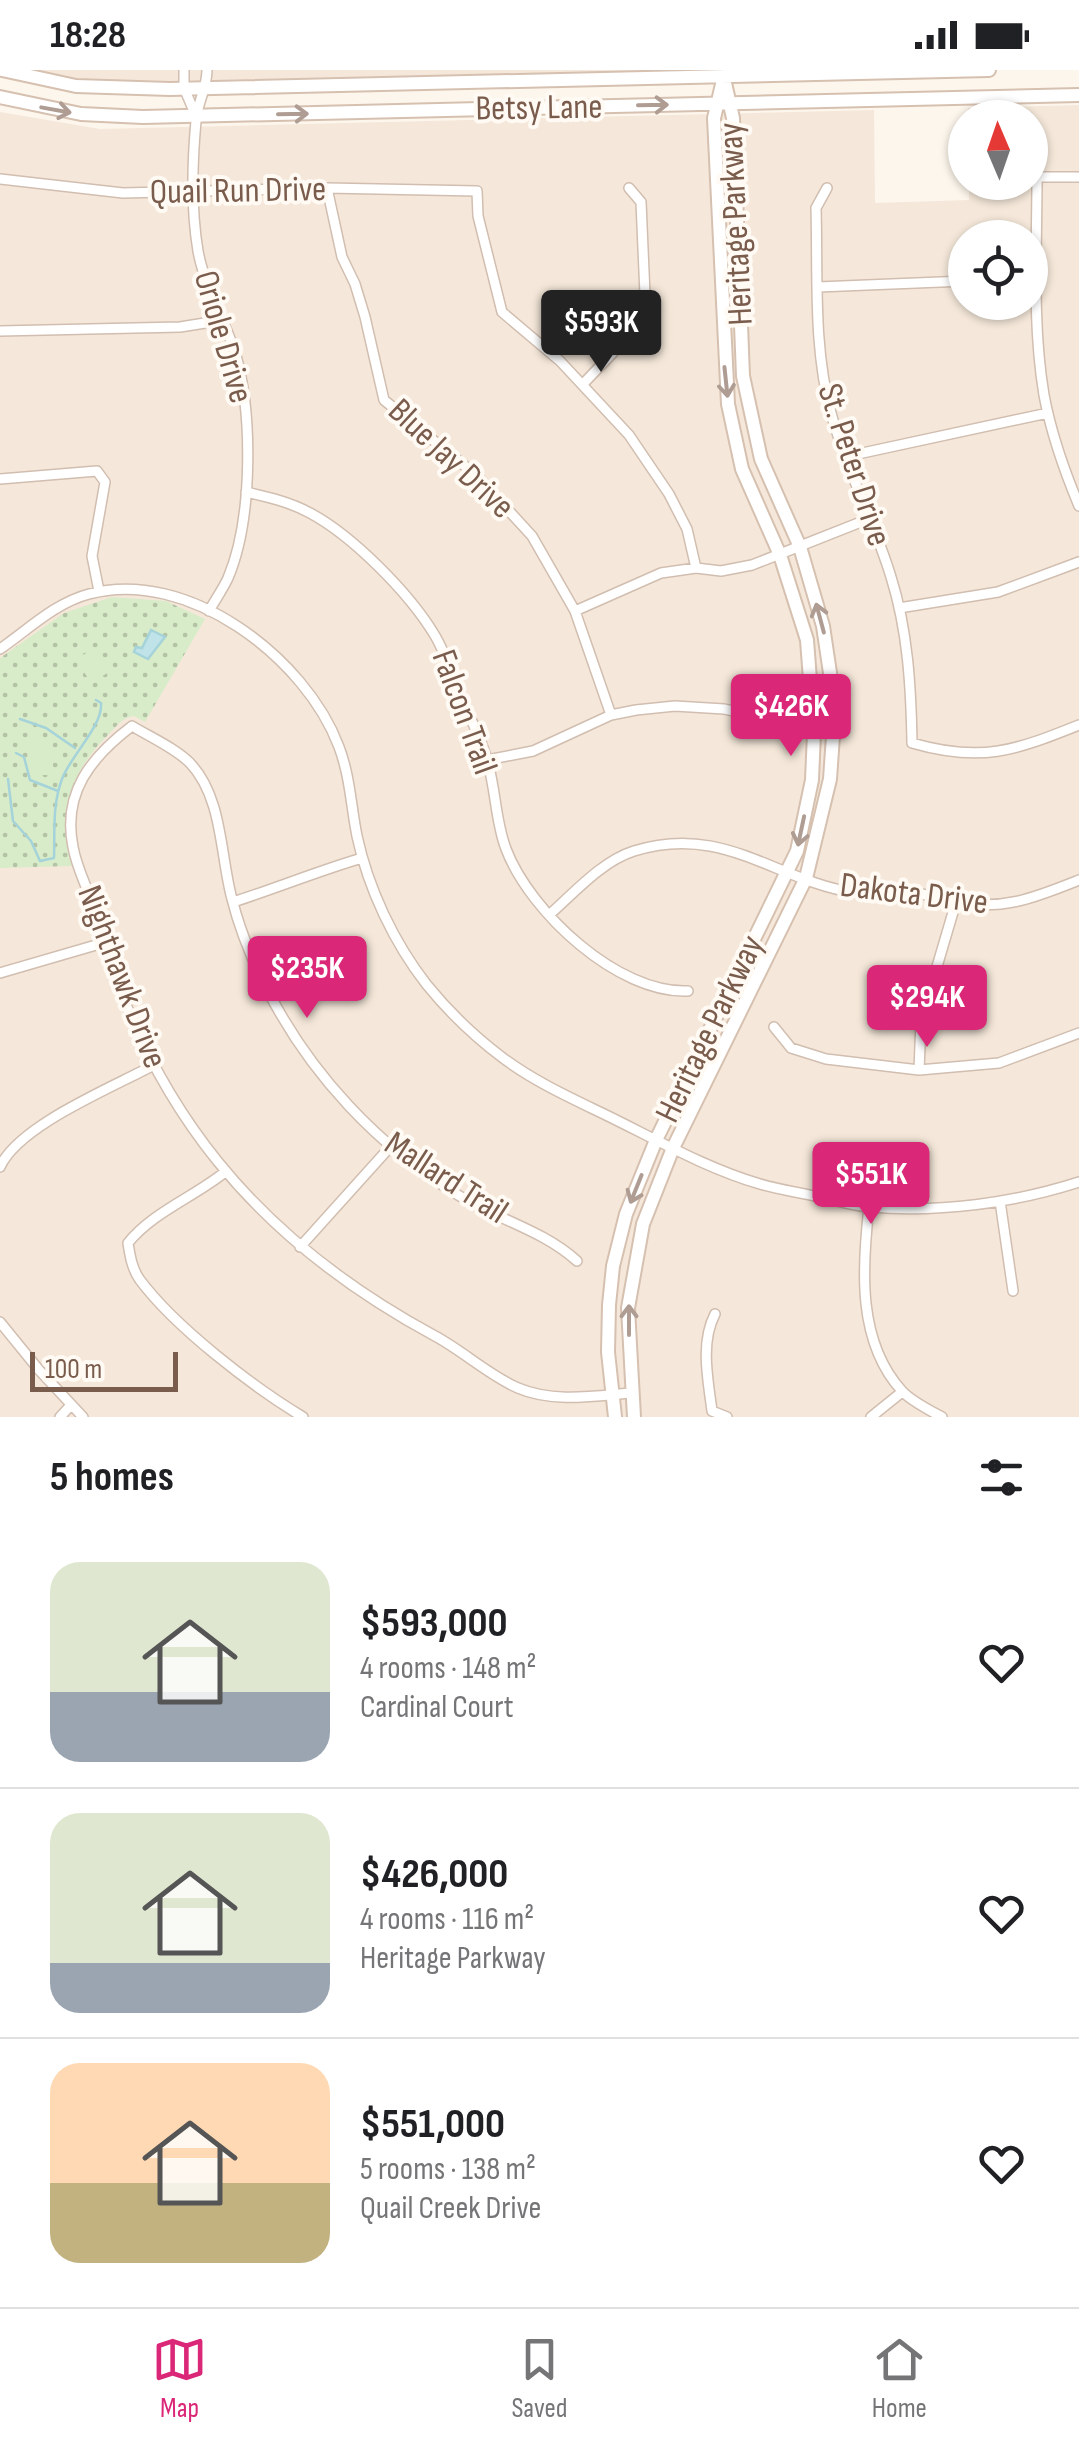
<!DOCTYPE html>
<meta charset="utf-8">
<style>
body{margin:0;font-family:"Sofia Sans Condensed",sans-serif;background:#f6f6f6;color:#202124;height:100vh;display:flex;flex-direction:column;font-size:38px;white-space:nowrap}
*{box-sizing:border-box;margin:0}
p{font-size:32px;color:#757577}
.icon{flex:none;width:55px;height:55px;fill:none;stroke:currentColor;stroke-width:2;stroke-linecap:round;stroke-linejoin:round}
.map{position:relative;height:1347px;overflow:hidden}
.sheet{display:flex;flex-direction:column;background:#fff;flex:1}
.sheet>*{flex:none}
.needle{width:65px;rotate:358deg}
.fabs{position:absolute;left:948px;top:30px;display:grid;gap:20px}
.fabs a{display:grid;place-items:center;width:100px;height:100px;border-radius:50%;background:#fff;box-shadow:0 2px 8px #0004;font-size:50px}
.scale{position:absolute;left:30px;bottom:25px;width:148px;box-sizing:border-box;padding-left:10px;border:5px solid #7a5c4d;border-top:0;font-size:28px;line-height:35px;white-space:nowrap;color:#7a5c4d;-webkit-text-stroke:8px #fffaf3;paint-order:stroke}
.price{position:absolute;translate:-50% -85px;padding:0 22px;border-radius:10px;background:#db2777;color:#fff;font-size:32px;line-height:65px;filter:drop-shadow(0 2px 5px #0008)}
.price::after{content:'';position:absolute;left:50%;top:60px;width:30px;height:22px;margin-left:-15px;background:inherit;clip-path:polygon(0 0,100% 0,50% 100%)}
.price.current{background:#222;color:#fff}
ul{padding:0;list-style:none}
li{display:flex;align-items:center;gap:30px;height:250px;padding:0 50px}
li+li{border-top:2px solid #e0e0e0}
li span{display:grid;place-items:center;flex:none;width:280px;height:200px;border-radius:30px;color:#555}
li>.icon{margin-inline-start:auto}
span .icon{width:120px;height:120px;fill:#fffc;stroke-width:1}
li b{font-size:42px}
h2{display:flex;justify-content:space-between;align-items:center;height:120px;padding:0 50px;font-size:42px}
.status{display:flex;justify-content:space-between;align-items:center;height:70px;padding:0 50px;background:#fff;direction:ltr}
.status svg{height:28px;fill:currentColor}
.tab-bar{display:flex;justify-content:space-around;align-items:center;height:140px;border-top:2px solid #e0e0e0;background:#fff;font-size:28px;color:#757577}
.tab-bar a{display:grid;justify-items:center;gap:5px}
.tab-bar .current{color:#db2777}
.map>svg:first-child{display:block}
.residential{fill:#f5e8da;fill-rule:evenodd}
.park{fill:url(#park-dots)}
.pitch{fill:#d8ecc9}
.water{fill:#bfe3e8;stroke:#a5d3da;stroke-width:2.5}
.lines{fill:none;stroke-linecap:round;stroke-linejoin:round}
.stream{stroke:#a5d3da;stroke-width:2.5}
.street-casing{stroke:#d1beb0;stroke-width:12}
.secondary-casing{stroke:#d6c0b0;stroke-width:16}
.street{stroke:#fff;stroke-width:9}
.secondary{stroke:#fff;stroke-width:12}
.oneway{stroke:#af9d94}
.labels{text-anchor:middle;dominant-baseline:central;stroke-width:8;stroke-linejoin:round;paint-order:stroke}
.street-label{font-size:35px;fill:#7a5c4d;stroke:#fffaf3}
</style>
<div class="status"><b>18:28</b><svg viewBox="0 0 49 12"><path d="M0 12V9h3v3zM5 12V6h3v6zM10 12V3h3v9zM15 12V0h3v12zM26 1h20v11H26zM47 4h2v5h-2z"/></svg></div>
<div class="map">
<svg width="1079" height="1347" viewBox="0 0 1079 1347">
<defs>
<pattern id="park-dots" width="8" height="8" patternUnits="userSpaceOnUse" patternTransform="scale(2.5)"><rect width="8" height="8" fill="#d8ecc9"/><path d="M2 2h.1M6 6h.1" fill="none" stroke="#b4c2a5" stroke-width="1.8" stroke-linecap="round"/></pattern>
</defs>
<rect width="100%" height="100%" fill="#fdf6ec"/>
<path class="residential" d="M22,0h655l-551,12 -52,-2z
M1079,35v1312h-1079v-1305l100,17 774,-19 1,93 94,-3v-17l61,-1v-64l-62,-1v-9zM965,168h65v64h-65z"/>
<path class="park" d="M112,527l54,4 39,18 -60,103 -11,-6c-14,3 -16,9 -25,18 -38,37 -54,81 -37,132l-72,2v-210l64,-45z"/>
<path class="pitch" d="M95,578l14,24 -18,11 -15,-24z
M31,671h21l1,34h-21z"/>
<path class="water" d="M151,560l14,7 -17,22 -14,-7 2,-5 6,1z"/>
<g class="lines">
<path class="stream" d="M20,649l26,9 29,20
M16,683l8,4 6,23 28,11
M8,709l5,42 18,20 9,20 14,-3c1,-27 -2,-52 8,-79 9,-24 41,-53 39,-76l-5,-3"/>
<g class="street-casing">
<path id="street" d="M184,0v18l12,28
M207,0c0,19 -10,33 -11,51 -4,43 -5,88 2,130 6,34 26,68 37,101 18,61 18,167 -7,226 -5,11 -13,22 -19,33
M1079,107h-42c0,72 -5,146 7,218 7,38 20,75 35,111
M0,109l123,14 204,-5 150,3 1,25 24,96 58,49 69,74 40,59 18,35 9,39
M327,118l15,69 13,27 10,33 19,83 93,76 55,60 43,75 36,104
M827,118l-11,20c2,68 -3,139 15,205 15,56 43,108 60,164 17,54 20,110 21,166 69,20 102,8 167,-18
M818,217l147,-6
M0,261l180,-4 44,-7
M583,314l63,-66 -5,-116 -12,-14
M844,387l204,-44
M0,409l97,-8 8,11 -13,74 7,35
M246,422c22,5 44,10 64,21 43,23 99,80 124,121 13,21 20,48 30,70 8,18 18,37 23,56 9,29 8,60 19,89 24,63 112,145 182,142
M899,538l99,-16 81,-30
M575,541l86,-38 35,-5 25,3 31,-6 119,-47
M0,579c29,-20 55,-46 89,-55 98,-27 217,64 250,153 11,29 12,59 18,89 11,52 37,107 70,149 22,27 48,52 76,73 32,24 70,41 105,58 49,24 100,53 152,68 19,6 39,8 59,13 16,3 34,9 51,10 69,6 144,-4 209,-25
M487,690l46,-9 78,-36 25,-5 39,-4 49,3 43,9 14,-7
M233,832c44,-14 85,-31 129,-44
M549,845c25,-22 53,-54 85,-64 89,-28 140,29 221,42 17,3 36,-2 54,-1 15,1 30,7 45,10 49,9 80,-4 125,-22
M0,903l103,-30
M774,957l17,21 35,11 93,11 80,-7 80,-30
M919,1000l2,-49 35,-119
M0,1097c18,-41 111,-79 152,-101
M225,1102c-31,25 -72,40 -97,71 2,13 4,26 12,37 35,47 113,107 163,137
M1000,1131l13,90
M869,1137c-7,61 -12,135 33,184 9,10 27,19 40,26
M300,1177l90,-100
M577,1191c-34,-31 -81,-42 -119,-66 -80,-49 -147,-120 -190,-204 -15,-29 -28,-60 -36,-92 -12,-44 -9,-101 -42,-136 -15,-15 -40,-26 -58,-37 -41,31 -70,67 -59,121 4,23 16,43 22,65 52,196 162,328 340,424 28,15 55,40 83,52 35,15 76,8 113,5
M715,1244c-15,29 -7,65 -3,97l15,6
M0,1252l39,48 44,47
M60,1347l11,-12
M871,1347l31,-25"/>
</g>
<g class="secondary-casing">
<path id="secondary" d="M2,0l74,16 94,3 819,-19
M0,27l81,17 62,3 936,-22
M615,1347l-7,-65 1,-47 4,-39 13,-52 30,-74 141,-289 15,-71 2,-47 -7,-93 -27,-85 -38,-86 -14,-65 -14,-286 10,-42
M634,1347l-6,-109 15,-84 30,-76 133,-270 24,-99 3,-43v-43l-10,-67 -23,-79 -39,-88 -18,-83 -10,-258 -8,-35"/>
</g>
<use href="#street" class="street"/>
<use href="#secondary" class="secondary"/>
</g>
<defs><path id="oneway-shaft" d="M-6 0H5M1.5-3L5.5 0L1.5 3" fill="none" stroke-width="1.6" stroke-linecap="round" stroke-linejoin="round" transform="scale(2.5)"/></defs>
<g class="oneway">
<use href="#oneway-shaft" transform="translate(653 35) rotate(-1)"/>
<use href="#oneway-shaft" transform="translate(56 40) rotate(10)"/>
<use href="#oneway-shaft" transform="translate(293 44) rotate(-1)"/>
<use href="#oneway-shaft" transform="translate(726 312) rotate(84)"/>
<use href="#oneway-shaft" transform="translate(820 548) rotate(-105)"/>
<use href="#oneway-shaft" transform="translate(801 761) rotate(102)"/>
<use href="#oneway-shaft" transform="translate(636 1119) rotate(112)"/>
<use href="#oneway-shaft" transform="translate(629 1250) rotate(-90)"/>
</g>
<g class="labels">
<g class="street-label">
<text transform="translate(539 38) rotate(-1)">Betsy Lane</text>
<text transform="translate(238 121) rotate(-1)">Quail Run Drive</text>
<text transform="translate(736 154) rotate(-93)">Heritage Parkway</text>
<text transform="translate(223 267) rotate(74)">Oriole Drive</text>
<text transform="translate(451 389) rotate(43)">Blue Jay Drive</text>
<text transform="translate(854 395) rotate(72)">St. Peter Drive</text>
<text transform="translate(464 642) rotate(70)">Falcon Trail</text>
<text transform="translate(914 824) rotate(7)">Dakota Drive</text>
<text transform="translate(122 907) rotate(69)">Nighthawk Drive</text>
<text transform="translate(710 959) rotate(-64)">Heritage Parkway</text>
<text transform="translate(446 1108) rotate(33)">Mallard Trail</text>
</g>
</g>
</svg>
<div class="fabs">
<a><svg class="needle" viewBox="-14 -14 28 28"><path d="M0-13l5 13h-10z" fill="#e53935"/><path d="M0 13l5-13h-10z" fill="#757577"/></svg></a>
<a><svg class="icon" aria-label="locate" viewBox="0 0 24 24"><circle cx="12" cy="12" r="6"/><path d="M12 2v4M12 18v4M2 12h4M18 12h4"/></svg></a>
</div>
<div class="scale">100 m</div>
<b class="price current" style="left:601px;top:305px">$593K</b>
<b class="price" style="left:791px;top:689px">$426K</b>
<b class="price" style="left:307px;top:951px">$235K</b>
<b class="price" style="left:927px;top:980px">$294K</b>
<b class="price" style="left:871px;top:1157px">$551K</b>
</div>
<section class="sheet">
<h2>5 homes<svg class="icon" aria-label="filters" viewBox="0 0 24 24"><path d="M4 7h16M4 17h16"/><circle cx="9" cy="7" r="2"/><circle cx="15" cy="17" r="2"/></svg></h2>
<ul>
<li><span style="background:linear-gradient(#dfe7d0 65%,#9aa5b1 0)"><svg class="icon" aria-label="home" viewBox="0 0 24 24"><path d="M3 11l9-7 9 7M6 9v11h12V9"/></svg></span><div><b>$593,000</b><p>4 rooms · 148 m²</p><p>Cardinal Court</p></div><svg class="icon" aria-label="heart" viewBox="0 0 24 24"><path d="M12 20l-8-8c-3-5 5-10 8-4 3-6 11-1 8 4z"/></svg></li>
<li><span style="background:linear-gradient(#dfe7d0 75%,#9aa5b1 0)"><svg class="icon" aria-label="home" viewBox="0 0 24 24"><path d="M3 11l9-7 9 7M6 9v11h12V9"/></svg></span><div><b>$426,000</b><p>4 rooms · 116 m²</p><p>Heritage Parkway</p></div><svg class="icon" aria-label="heart" viewBox="0 0 24 24"><path d="M12 20l-8-8c-3-5 5-10 8-4 3-6 11-1 8 4z"/></svg></li>
<li><span style="background:linear-gradient(#ffd9b3 60%,#c2b280 0)"><svg class="icon" aria-label="home" viewBox="0 0 24 24"><path d="M3 11l9-7 9 7M6 9v11h12V9"/></svg></span><div><b>$551,000</b><p>5 rooms · 138 m²</p><p>Quail Creek Drive</p></div><svg class="icon" aria-label="heart" viewBox="0 0 24 24"><path d="M12 20l-8-8c-3-5 5-10 8-4 3-6 11-1 8 4z"/></svg></li>
</ul>
</section>
<nav class="tab-bar">
<a class="current"><svg class="icon" aria-label="map" viewBox="0 0 24 24"><path d="M3 6l6-2 6 2 6-2v14l-6 2-6-2-6 2zM9 4v14M15 6v14"/></svg>Map</a>
<a><svg class="icon" aria-label="saved" viewBox="0 0 24 24"><path d="M7 4h10v16l-5-4-5 4z"/></svg>Saved</a>
<a><svg class="icon" aria-label="home" viewBox="0 0 24 24"><path d="M3 11l9-7 9 7M6 9v11h12V9"/></svg>Home</a>
</nav>
